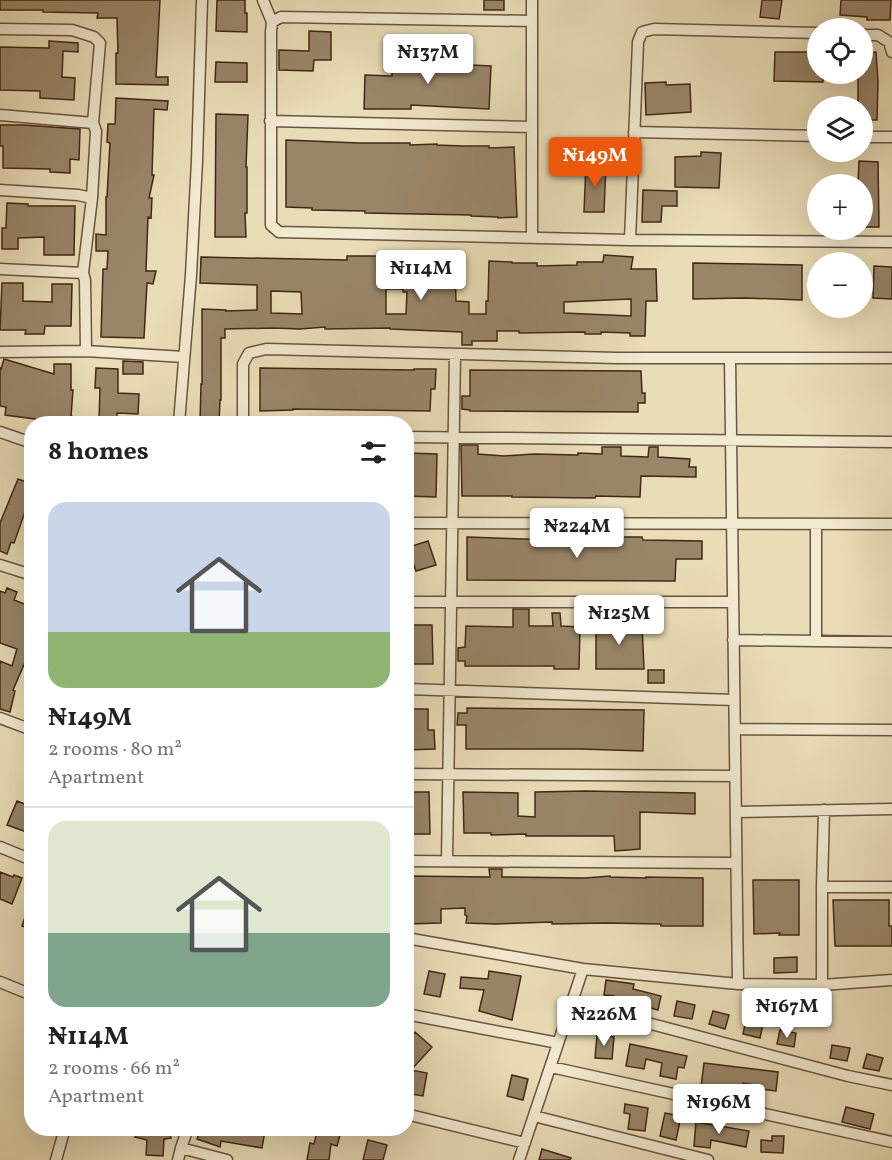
<!DOCTYPE html>
<meta charset="utf-8">
<style>
body{margin:0;font-family:Vollkorn,serif;background:#f2f2f2;color:#222;height:100vh;display:flex;flex-direction:column;font-size:22px;white-space:nowrap}
*{box-sizing:border-box;margin:0}
p{font-size:20px;color:#767676}
.icon{flex:none;width:33px;height:33px;fill:none;stroke:currentColor;stroke-width:2;stroke-linecap:round;stroke-linejoin:round}
.map{position:relative;flex:1;overflow:hidden}
.details{position:absolute;left:24px;top:416px;width:390px;height:720px;display:flex;flex-direction:column;background:#fff;border-radius:24px;box-shadow:0 6px 24px #0002}
.details>*{flex:none}
.controls{position:absolute;left:807px;top:18px;display:grid;gap:12px}
.controls a{display:grid;place-items:center;width:66px;height:66px;border-radius:50%;background:#fff;box-shadow:0 6px 24px #0002;font-size:30px}
.price{position:absolute;translate:-50% -51px;padding:0 14px;border-radius:6px;background:#fff;color:#222;font-size:20px;line-height:39px;filter:drop-shadow(0 2px 3px #0008)}
.price::after{content:'';position:absolute;left:50%;top:36px;width:18px;height:14px;margin-left:-9px;background:inherit;clip-path:polygon(0 0,100% 0,50% 100%)}
.price.selected{background:#ea580c;color:#fff}
ul{padding:0;list-style:none}
li{display:grid;align-content:center;gap:12px;height:318px;padding:0 24px}
li+li{border-top:2px solid #e0e0e0}
li span{display:grid;place-items:center;height:186px;border-radius:18px;color:#555}
li>.icon{margin-inline-start:auto}
span .icon{width:108px;height:108px;fill:#fffc;stroke-width:1}
li b{font-size:26px}
h2{display:flex;justify-content:space-between;align-items:center;height:72px;padding:0 24px;font-size:26px}
.map>svg:first-child{display:block}
.building{fill:#998669;stroke:#422715;stroke-width:1.5;fill-rule:evenodd}
.lines{fill:none;stroke-linecap:round;stroke-linejoin:round}
.minor-casing{stroke:#6c543e;stroke-width:13}
.minor{stroke:#f1e9d0;stroke-width:10}
</style>
<div class="map">
<svg width="892" height="1160" viewBox="0 0 892 1160">
<rect width="100%" height="100%" fill="#e9ddb7"/>
<filter id="stains"><feTurbulence type="fractalNoise" baseFrequency=".00333" numOctaves="4"/><feColorMatrix values="0 0 0 0 .2 0 0 0 0 .09 0 0 0 0 .02 0 0 0 .5 -.17"/></filter>
<radialGradient id="worn" r=".72"><stop offset=".6" stop-color="#630" stop-opacity="0"/><stop offset="1" stop-color="#630" stop-opacity=".3"/></radialGradient>
<path class="building" d="M0,0h160l-4,77h12v8l-52,-1v-31h2l-1,-35h-20l1,-5 -55,-1v-2h-43z
M217,0h28v13h2v19l-31,-1z
M484,0h20v10h-20z
M762,0h20l-3,19 -19,-2z
M841,0h50l-1,20h-23v-3l-27,-2z
M309,31l22,1v28h-17l-1,11 -34,-1v-20l30,1z
M49,41l29,2v9l-15,-1 -1,26 13,1 -1,22 -34,-2v-7l-40,-1v-43l49,1z
M393,44h17l-1,18 82,4 -2,43 -78,-4v4h-47l1,-34 27,1z
M775,52h43v22h5v8l-49,-1z
M876,52l2,30 -1,38h-15v-14h-4v-32h4v-21z
M216,62l31,1v19h-32z
M666,82v3l24,-1 1,28 -45,3 -1,-32z
M116,98l52,3 -1,9 -13,-1 -2,66h2l-5,23h3l-1,20 -3,-1 -2,54h10l-3,13 -6,-1 -3,55 -43,-1 2,-68h4l1,-18h-12v-17l10,1v-38h1l3,-54 -3,-1 1,-18h7z
M216,114l32,1 -2,52h1v46h-2l1,24h-31z
M0,125h24l56,4 -1,31 -9,-1v14l-20,-1v-3l-47,-1v-22h-3z
M286,140l73,3h51v2l27,-1v1l26,1h26v2l25,-1 3,70 -19,1v-1l-27,-1v-1l-106,-2v-2l-53,-1v-2l-26,-1z
M701,152l20,1 -2,35 -44,-1v-30l26,-1z
M859,161l19,1 1,65h-17v-43h-4z
M586,164l20,1 -2,47h-20z
M643,190l34,1v15h-15l-1,16h-19z
M7,203l21,1v2h47l-1,49h-30v-18l-26,1v11h-16v-21h4z
M604,255l29,2 -2,12h25l1,32h-11l-1,35h-15v-3l-29,-1v2h-16v-2l-66,1v-2h-22v10h-25v4h-10v-13l-72,-3v-1l-65,1v-2l-25,2 -26,-1 -49,1v9h-4v62h-1l-1,23h-19l1,-39h1v-75l24,1v1l31,-1v-25l-57,-2 1,-26 146,3v-4h51v4h26l-1,10 32,-1 1,32 13,1v12h17v-13h2l1,-40 23,1v1h25v3l40,-1v-3h26zM386,289h17v3h4l-1,22h-20zM271,291l30,1 1,22 -31,-1zM631,299v17l-67,-3v-11z
M693,263l109,2v35l-58,-2 -51,1z
M874,266l18,1v32l-19,-1z
M2,283h21v18l29,1v-18h20l-1,42h-26l-1,8h-19l1,-4h-26z
M4,359l50,15v-10h17v26h2l-2,26 16,5v2h-47l-5,-2v-2l-30,-4 1,-8 -6,-1v-38l1,1z
M123,361l20,1v12h-20z
M96,368l22,1v24l21,1 -1,20 -21,-1v9l-18,-1 1,-33h-5z
M260,368l154,2v-1h22l-1,20h-4l-1,22 -137,-2v1l-33,1z
M470,370l171,1 1,22h3v10h-7v9l-168,-1v-1l-8,-1v-13h8z
M461,445h17v9l26,2 30,-2 44,1v-2l24,1v-7h19v9l27,1 1,-10h9v10l32,2 -1,8h7v10l-55,-1 -1,21 -44,-1 -1,2 -83,-1v-1h-50z
M406,453l31,1 -1,43 -30,-1z
M18,479l14,5v16l-5,10 -1,-1 -12,34 -3,-1 -4,12 -7,-3v-28z
M467,537l56,2h31v-1l61,1 -1,-2h28l1,3 59,1v18h-26l-1,22 -208,-1z
M428,541l8,24 -20,6 -5,-14 -5,2v-11z
M7,588l10,4 -3,8 18,7v39l-19,44 2,1 -5,21 -10,-3v-48l12,5 5,-17 -17,-6v-52l5,2z
M513,609h16v17h24l-1,-13h8l1,13 19,1 -1,42h-25v-3h-89v-5h-7v-13l7,-1 1,-21 47,1z
M610,613h8l-1,13 25,-1 2,44h-48v-43h13z
M406,625h26l1,39h-27z
M648,670h16v13h-16z
M467,708l177,2 -1,41 -63,-2h-114v-24h-9l1,-12h9z
M406,709h22v21h6l1,19 -29,1z
M585,791l110,2v21l-55,-2v37l-25,2 -1,-15h-88v-2l-35,1v-2h-27l-1,-41 55,1v23l17,1v-25z
M406,792h23l1,42h-24z
M17,801l15,6v27l-25,-9z
M489,869h13v8l83,1 25,-2v1l36,1v-1l57,1v48h-42v-2l-55,-1 -54,1v-2l-57,2 -29,-1 1,-7 -2,-1v-7l-24,1v14l-35,1v-48l84,1z
M0,872l13,5 1,-2 8,3 -10,26 -12,-5z
M753,880h46v55h-20l1,-2 -26,1z
M833,900h56v26h3v20h-57z
M30,902h2v27l-10,-3z
M797,957v15l-23,1v-15z
M429,971l16,3 -5,23 -16,-3z
M489,971l32,5 -9,44 -33,-9 5,-21 -24,-2 1,-11 27,2z
M606,980l28,4 -1,5 28,7 -3,14 -18,-5 1,-4 -27,-4v-1l-10,-1z
M677,1001l18,4 -3,14 -18,-3z
M713,1011l16,4 -4,14 -16,-5z
M746,1020l17,4 -3,14 -17,-4z
M780,1030l16,3 -2,14 -17,-3z
M415,1032l17,15 -21,23 16,3 -4,23 -17,-3v-51z
M597,1035l17,2 -2,22 -17,-1z
M630,1044l57,12 -3,12 -6,-1 -2,12 -16,-3 2,-13 -16,-4 -2,10 -18,-3z
M832,1045l18,3 -3,13 -17,-3z
M867,1054l16,4 -4,13 -16,-3z
M704,1063l74,9 -2,19 -16,-2 1,-3 -18,-3 -3,14 -22,-4v-3l-17,-3z
M512,1075l16,4 -5,21 -16,-4z
M625,1104l23,4 -3,23 -17,-2 2,-15 -6,-1z
M846,1107l28,7 -4,15 -28,-7z
M665,1113l16,3 -5,24 -16,-4z
M696,1122l53,9 -3,16 -35,-7 -1,8 -16,-2z
M137,1128h32l2,10 -7,1 -1,17 -17,-1 1,-15 -12,-3z
M201,1128h49l15,3 -3,17 -41,-7 -1,6 -23,-8z
M318,1128h24l-5,18 -6,-2 -2,16h-22l3,-17 4,1z
M772,1136h12l-1,17 -22,-1v-12l11,1z
M368,1140l19,5 -4,15h-20z
M542,1149l29,9 -1,2h-31z"/>
<g class="lines">
<g class="minor-casing">
<path id="minor" d="M263,0l9,22
M532,21l-251,-4 -9,5 -1,10v193l8,7 351,8 262,2
M0,29l72,1 22,7 6,6 -7,80 3,8 -4,67 -9,75 2,7 1,71
M862,35h16l11,7 3,10
M0,115l93,8
M270,121l262,6
M634,132l184,4
M862,137h30
M0,190l78,5 14,3
M532,237v-237
M630,240l8,-198 4,-10 12,-3 164,4
M0,269l83,4
M0,352l86,-1 98,6
M730,358l8,626
M179,423l12,-148 6,-114 5,-161
M243,423v-59l6,-11 17,-4 351,9h275
M0,432l32,11
M406,437l486,5
M406,523l486,1
M816,524v117
M0,565l32,10
M406,602h327
M733,640l159,2
M406,689l328,11
M0,718l32,12
M735,729l157,1
M406,774l329,2
M736,812l156,-3
M0,847l32,13
M406,861l330,2
M447,861l8,-507
M822,887h70
M406,938l177,31 155,15 84,1 70,-5
M0,982l32,13
M822,985v-98l2,-77
M572,1003l276,73 44,9
M406,1014l152,29
M551,1067l341,75
M406,1114l119,29
M534,1116l174,44
M181,1148l7,-20
M56,1160l9,-32
M178,1160l3,-12 46,12
M519,1160l64,-191"/>
</g>
<use href="#minor" class="minor"/>
</g>
<rect width="100%" height="100%" filter="url(#stains)"/>
<rect width="100%" height="100%" fill="url(#worn)"/>
</svg>
<div class="controls">
<a><svg class="icon" aria-label="locate" viewBox="0 0 24 24"><circle cx="12" cy="12" r="6"/><path d="M12 2v4M12 18v4M2 12h4M18 12h4"/></svg></a>
<a><svg class="icon" aria-label="layers" viewBox="0 0 24 24"><path d="M12 4l9 5-9 5-9-5zM3 14l9 5 9-5"/></svg></a>
<a>+</a>
<a>−</a>
</div>
<b class="price" style="left:428px;top:85px">₦137M</b>
<b class="price selected" style="left:595px;top:188px">₦149M</b>
<b class="price" style="left:421px;top:301px">₦114M</b>
<b class="price" style="left:577px;top:559px">₦224M</b>
<b class="price" style="left:619px;top:646px">₦125M</b>
<b class="price" style="left:787px;top:1039px">₦167M</b>
<b class="price" style="left:604px;top:1047px">₦226M</b>
<b class="price" style="left:719px;top:1135px">₦196M</b>
<section class="details">
<h2>8 homes<svg class="icon" aria-label="filters" viewBox="0 0 24 24"><path d="M4 7h16M4 17h16"/><circle cx="9" cy="7" r="2"/><circle cx="15" cy="17" r="2"/></svg></h2>
<ul>
<li><span style="background:linear-gradient(#c9d6e8 70%,#8fb573 0)"><svg class="icon" aria-label="home" viewBox="0 0 24 24"><path d="M3 11l9-7 9 7M6 9v11h12V9"/></svg></span><div><b>₦149M</b><p>2 rooms · 80 m²</p><p>Apartment</p></div></li>
<li><span style="background:linear-gradient(#dfe7d0 60%,#7fa58c 0)"><svg class="icon" aria-label="home" viewBox="0 0 24 24"><path d="M3 11l9-7 9 7M6 9v11h12V9"/></svg></span><div><b>₦114M</b><p>2 rooms · 66 m²</p><p>Apartment</p></div></li>
</ul>
</section>
</div>
